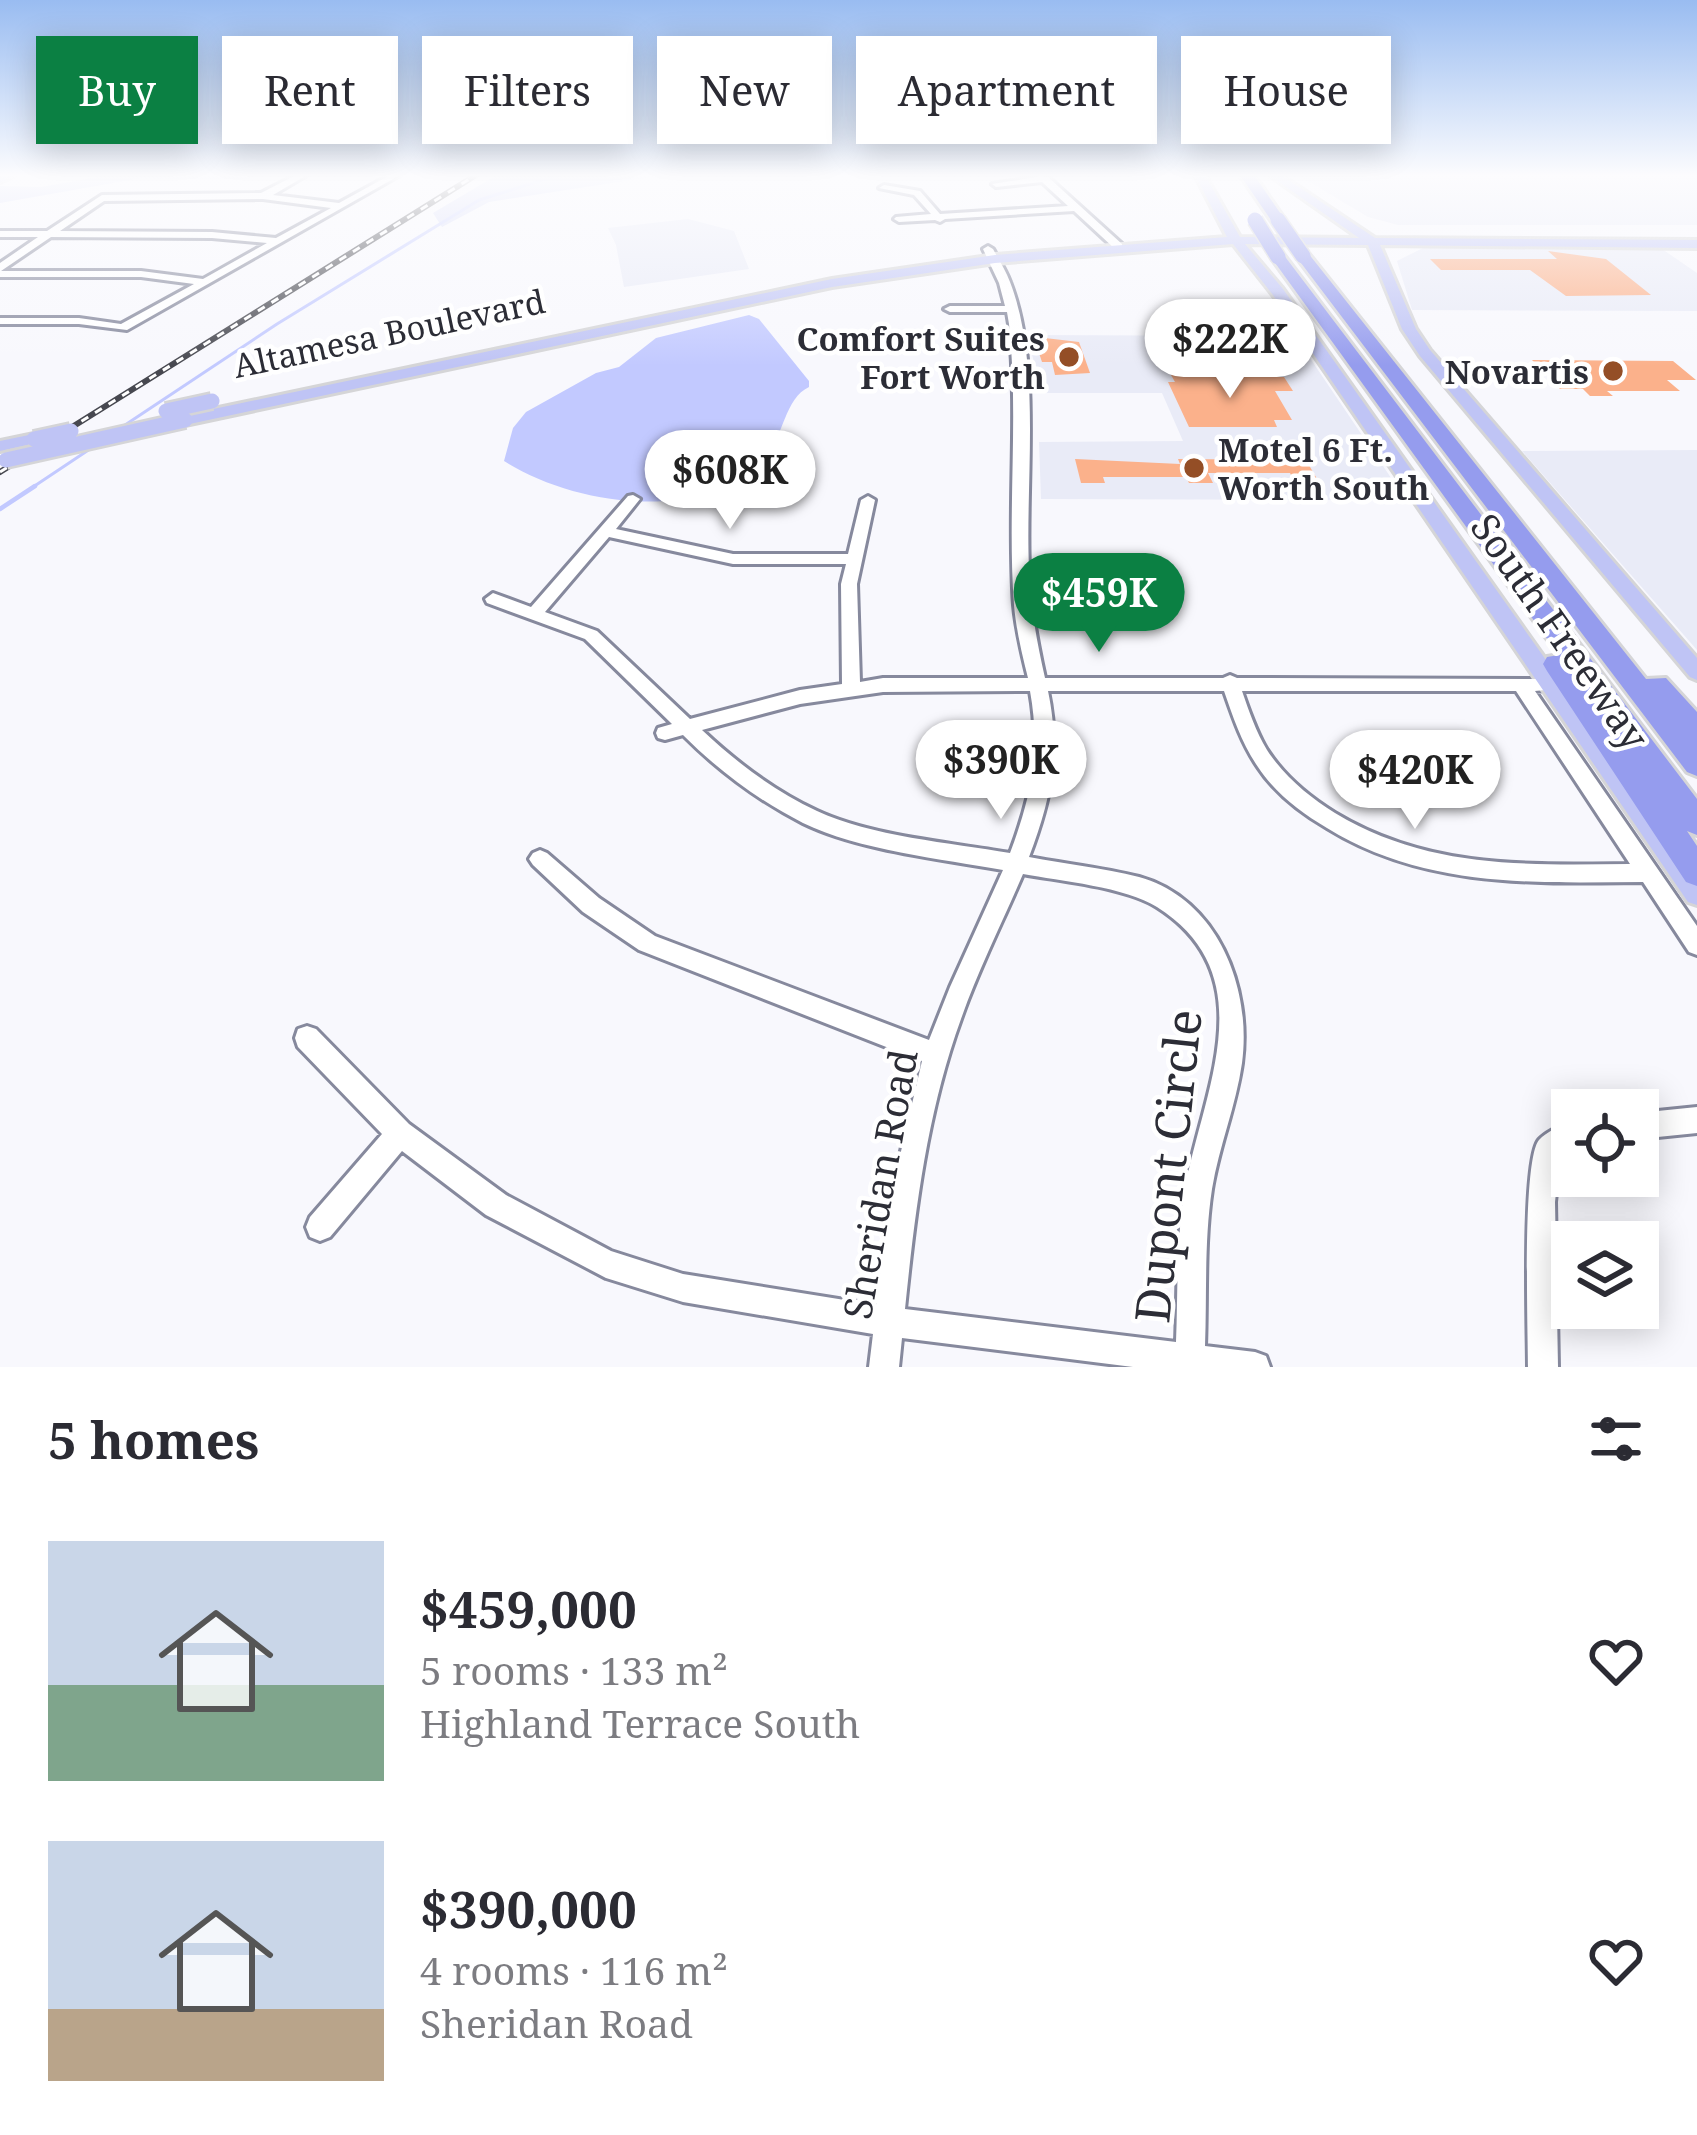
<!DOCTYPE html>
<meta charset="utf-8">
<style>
body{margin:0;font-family:"Noto Serif",serif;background:#f7f7f7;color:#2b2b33;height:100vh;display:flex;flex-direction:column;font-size:45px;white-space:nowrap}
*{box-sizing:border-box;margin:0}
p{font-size:39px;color:#7c7c81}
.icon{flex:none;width:66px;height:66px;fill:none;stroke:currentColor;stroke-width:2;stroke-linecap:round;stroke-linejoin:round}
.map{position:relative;height:1367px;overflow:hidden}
.sheet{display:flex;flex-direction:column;background:#fff;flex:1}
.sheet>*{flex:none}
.guide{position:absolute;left:36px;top:36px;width:1626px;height:108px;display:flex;gap:24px}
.controls{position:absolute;left:1551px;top:1089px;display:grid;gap:24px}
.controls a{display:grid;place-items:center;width:108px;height:108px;border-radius:0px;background:#fff;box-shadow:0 6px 30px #0003;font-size:60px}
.price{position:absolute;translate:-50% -102px;padding:0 27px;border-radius:42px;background:#fff;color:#222;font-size:39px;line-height:78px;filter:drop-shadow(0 3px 6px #0008)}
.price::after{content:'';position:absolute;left:50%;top:72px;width:36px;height:27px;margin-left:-18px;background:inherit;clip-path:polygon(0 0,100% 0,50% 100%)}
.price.current{background:#0b8043;color:#fff}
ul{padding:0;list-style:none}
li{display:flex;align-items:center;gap:36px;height:300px;padding:0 48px}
li span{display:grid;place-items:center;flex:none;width:336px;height:240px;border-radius:0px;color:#555}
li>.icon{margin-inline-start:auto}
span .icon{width:144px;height:144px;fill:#fffc;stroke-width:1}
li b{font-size:51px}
h2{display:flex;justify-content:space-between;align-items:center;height:144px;padding:0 48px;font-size:51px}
.pill{padding:0 42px;border-radius:0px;background:#fff;box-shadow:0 6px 30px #0003;font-size:42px;line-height:108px}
.pill.current{background:#0b8043;color:#fff}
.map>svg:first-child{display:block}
.built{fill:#e9ebf7}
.green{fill:#d4d8f7}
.water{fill:#c2c9ff}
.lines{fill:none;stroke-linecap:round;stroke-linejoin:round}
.stream-far1{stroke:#c2c9ff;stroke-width:3}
.stream{stroke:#c2c9ff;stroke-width:4.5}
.building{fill:#fbb18b}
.minor-casing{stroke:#86899d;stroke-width:6}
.major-casing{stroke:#d5d5d7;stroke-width:6}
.highway-casing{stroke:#d5d5d7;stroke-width:6}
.minor{fill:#fff;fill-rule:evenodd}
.major{fill:#bfc4f5;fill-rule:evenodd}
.highway{fill:#959cee;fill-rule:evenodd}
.rail-casing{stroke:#474850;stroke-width:6}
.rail{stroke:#fff;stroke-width:3;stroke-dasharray:8;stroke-linecap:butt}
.major-bridge-casing{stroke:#d5d5d7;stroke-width:20;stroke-linecap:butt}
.highway-bridge-casing{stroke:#d5d5d7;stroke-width:18;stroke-linecap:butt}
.major-bridge{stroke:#bfc4f5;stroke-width:15}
.highway-bridge{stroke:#959cee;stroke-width:15}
.poi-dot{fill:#944e26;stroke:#fff;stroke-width:4.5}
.labels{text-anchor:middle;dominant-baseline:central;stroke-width:9;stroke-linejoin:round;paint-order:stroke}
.far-street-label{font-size:33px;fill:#2c2d36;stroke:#fff}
.far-poi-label{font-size:33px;font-weight:bold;fill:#2c2d36;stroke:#fff;text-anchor:end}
.street-label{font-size:39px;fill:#2c2d36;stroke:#fff}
.near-street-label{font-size:48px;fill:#2c2d36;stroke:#fff}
</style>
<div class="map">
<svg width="1697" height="1367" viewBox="0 0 1697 1367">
<rect width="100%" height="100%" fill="#f8f8fd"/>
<path class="built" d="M1298,175h399v50h-299l-30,-8z
M688,219l46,12 15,38 -125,18 -8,-42 -8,-17z
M1423,248l239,1 35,24v38l-285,-1 -15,-49z
M1027,335l268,1 111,164 -365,-1 -2,-57 144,-1 -21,-48h-120z
M1697,450v200l-175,-199z"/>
<path class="green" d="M110,175h146l-9,4 -106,-1 -141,25v-17l41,1z
M497,175h166l-174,27 -47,25 -9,-14z"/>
<path class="water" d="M749,315l10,4 50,62v6c-24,11 -26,50 -43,70 -61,69 -194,48 -262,4l9,-33 13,-16 70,-39 23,-6 37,-29z"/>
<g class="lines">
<path class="stream-far1" d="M119,429l158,-105 202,-124 80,-25
M30,489l60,-40"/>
<path class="stream" d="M0,509l35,-23"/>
</g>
<path class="building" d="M1548,251l58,8 45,36 -85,1 -36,-26h-89l-11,-11h127z
M1045,338l34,4 11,31 -35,2 -3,-13h-10l-3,-9z
M1532,360l141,1 23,19h-29l13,11h-73l6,5h-23l-7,-7h-23z
M1171,375l113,2 9,14h-18l17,29h-18l3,7h-88l-21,-45h7z
M1075,459l105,5 -2,-5 128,1 14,24h-24l-6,-11h-82l5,10h-24l-3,-6h-83l2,6h-24z"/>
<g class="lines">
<g class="minor-casing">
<path id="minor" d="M296,175h11l-34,20 66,8 51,-28h10l-273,155 -48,-6h-79v-6h79l42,6 73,-40 -53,-7h-141v-14l38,-26h-38v-6h47l55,-36 159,-2zM263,199l68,9 -55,30 -64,-6 -152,-1 44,-30zM51,237l161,1 55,5 -64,36 -62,-8h-140z
M1036,175l12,2 74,67v4h-8l-40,-37 -129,8 -5,3 -5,-2 -36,2 -5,-3 2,-2 35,-3 -17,-19 -35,-7 5,-3 36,6 20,23 128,-8 -26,-24 -46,5 -4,-3 45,-7z
M988,246l5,3c6,11 13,22 17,33 32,82 15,199 19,286 1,38 8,74 16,110h178l7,-3 7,3 318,1 3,5 -3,5 -20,2 162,235v29l-8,-3 -46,-70c-110,1 -219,6 -316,-54 -26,-15 -52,-35 -69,-61 -16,-23 -25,-50 -34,-76h-176c13,62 3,108 -19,166 36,7 74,11 110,20 79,22 113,111 103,186 -6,43 -23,83 -30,126 -8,52 -5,105 -7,157l50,6 11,4 4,11h-137l-231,-29 -3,29h-30l4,-33 -190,-32 -77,-24 -120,-63 -84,-64 -72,86 -10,4 -10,-4 -4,-10 4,-10 72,-83 -84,-87 -3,-9 3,-9 9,-3 9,3 93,95 97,71 105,56 72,23 193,31 16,-115 30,-129 -283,-111 -56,-38 -50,-47 -4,-6 4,-6 7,-3 7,3 52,45 56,38 274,104 21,-53 53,-117c-61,-11 -145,-20 -200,-47 -45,-23 -84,-52 -120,-88l-18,5 -7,-2 -2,-5 2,-5 14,-4 -87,-85 -98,-36 -2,-4 8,-6 38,14 97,-111 5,-1 7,4 -24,30 117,25h115l13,-54 7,-4 7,4 -18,84 3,98 23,-4h145c-6,-24 -12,-49 -14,-73 -7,-94 5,-187 -5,-281l-2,-12h-57l-6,-3 6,-3h55l-6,-23 -16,-34zM609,537l124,27h113l-5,20 1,100 -42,6 -110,29 -93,-88 -52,-19zM1030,691c11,61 1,106 -20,162 -59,-10 -140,-17 -193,-42 -43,-20 -81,-49 -115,-81l98,-26 83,-12zM1242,691h274l114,173c-105,1 -202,5 -295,-51 -26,-16 -51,-37 -68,-63 -11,-18 -18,-39 -25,-59zM1023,874c37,7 103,13 134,33 112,71 42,191 27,288 -8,48 -6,98 -8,147l-271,-33c10,-98 22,-197 56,-290 17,-49 41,-96 62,-145z
M1697,1107v26l-59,6v-26z
M1572,1121v28l-12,7 -5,46 3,165h-30c0,-35 -6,-207 11,-227 7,-8 23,-15 33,-19z"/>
</g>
<g class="major-casing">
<path id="major" d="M0,175h16l-16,7z
M1195,175h10l35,62 119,1 -90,-63h12l94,63 322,2v8l-317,-3 36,84 14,21 267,308v22l-7,-3 -270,-321 -18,-27 -34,-84 -123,-1 38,45 414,584v32l-9,-3 -415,-607 -40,-51 -238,19 -163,24 -647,138 -8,-5 8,-5 647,-136 163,-24 232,-18z
M34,434l6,2v6l-40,9v-10z"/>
</g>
<g class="highway-casing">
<path id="highway" d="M1240,175h14l31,45 -2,3h-10z
M1298,253h10l338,426 20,-1 31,34v64l-10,-4 -389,-513z
M1273,254h10l414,545v36l-10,-4 10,15v40l-11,-4 -139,-211 -4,-7 4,-7 12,-2 -286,-395z"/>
</g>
<use href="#minor" class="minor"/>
<use href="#major" class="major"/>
<use href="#highway" class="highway"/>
<g class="rail-casing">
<path id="rail" d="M0,472l476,-297"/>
</g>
<use href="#rail" class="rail"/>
<g class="major-bridge-casing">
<path id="major-bridge" d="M166,411l46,-10
M34,439l37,-8
M6,460l179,-40"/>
</g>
<g class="highway-bridge-casing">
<path id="highway-bridge" d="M1255,220l23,37
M1278,220l25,36"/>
</g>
<use href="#major-bridge" class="major-bridge"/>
<use href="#highway-bridge" class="highway-bridge"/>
</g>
<linearGradient id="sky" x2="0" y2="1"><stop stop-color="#99bcf1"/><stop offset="0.48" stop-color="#fcfcfe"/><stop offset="1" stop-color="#fcfcfe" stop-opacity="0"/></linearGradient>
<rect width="1697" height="366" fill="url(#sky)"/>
<g class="poi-dot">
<circle cx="1069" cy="357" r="12"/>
<circle cx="1613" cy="371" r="12"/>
<circle cx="1194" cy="468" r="12"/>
</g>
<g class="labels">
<g class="far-street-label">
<text transform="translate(389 333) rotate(-12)">Altamesa Boulevard</text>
</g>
<g class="far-poi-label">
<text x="1045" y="338">Comfort Suites<tspan x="1045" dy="38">Fort Worth</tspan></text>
<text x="1589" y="371">Novartis</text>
<text x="1218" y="449" text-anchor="start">Motel 6 Ft.<tspan x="1218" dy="38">Worth South</tspan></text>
</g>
<g class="street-label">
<text transform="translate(1561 631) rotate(55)">South Freeway</text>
<text transform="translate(879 1184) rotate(-80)">Sheridan Road</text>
</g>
<g class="near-street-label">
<text transform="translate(1167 1166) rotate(-84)">Dupont Circle</text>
</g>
</g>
</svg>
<div class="controls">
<a><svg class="icon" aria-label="locate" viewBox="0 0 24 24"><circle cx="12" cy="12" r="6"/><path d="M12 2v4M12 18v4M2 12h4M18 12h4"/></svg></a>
<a><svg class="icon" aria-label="layers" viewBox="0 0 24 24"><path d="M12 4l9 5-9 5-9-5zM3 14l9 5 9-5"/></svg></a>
</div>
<b class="price" style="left:1230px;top:401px">$222K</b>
<b class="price" style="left:730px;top:532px">$608K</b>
<b class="price current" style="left:1099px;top:655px">$459K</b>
<b class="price" style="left:1001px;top:822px">$390K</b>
<b class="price" style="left:1415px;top:832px">$420K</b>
<div class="guide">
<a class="pill current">Buy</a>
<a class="pill">Rent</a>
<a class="pill">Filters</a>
<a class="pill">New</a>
<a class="pill">Apartment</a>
<a class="pill">House</a>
</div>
</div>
<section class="sheet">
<h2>5 homes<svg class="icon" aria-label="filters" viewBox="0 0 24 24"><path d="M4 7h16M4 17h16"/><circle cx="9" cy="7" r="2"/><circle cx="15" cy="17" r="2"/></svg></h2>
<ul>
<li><span style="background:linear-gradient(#c9d6e8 60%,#7fa58c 0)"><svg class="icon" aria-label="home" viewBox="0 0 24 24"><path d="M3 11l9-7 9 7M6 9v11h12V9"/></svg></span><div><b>$459,000</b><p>5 rooms · 133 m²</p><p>Highland Terrace South</p></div><svg class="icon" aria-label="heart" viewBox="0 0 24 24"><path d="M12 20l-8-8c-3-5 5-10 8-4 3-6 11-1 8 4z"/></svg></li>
<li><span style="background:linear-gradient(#c9d6e8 70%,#b9a48a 0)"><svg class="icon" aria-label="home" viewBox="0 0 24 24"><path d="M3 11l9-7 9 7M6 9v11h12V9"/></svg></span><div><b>$390,000</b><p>4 rooms · 116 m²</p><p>Sheridan Road</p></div><svg class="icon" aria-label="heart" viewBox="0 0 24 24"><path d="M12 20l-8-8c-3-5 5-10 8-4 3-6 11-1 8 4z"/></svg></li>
</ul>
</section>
